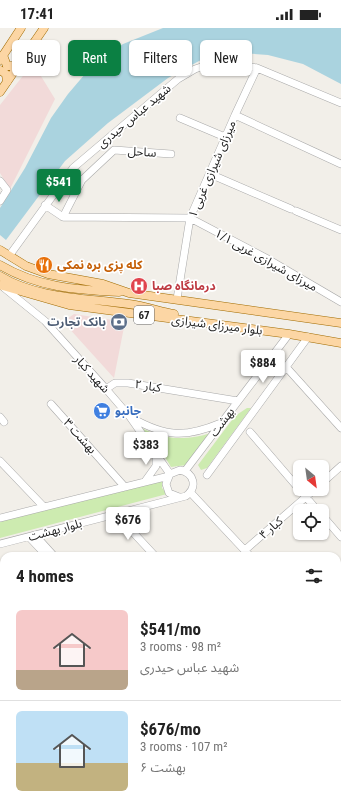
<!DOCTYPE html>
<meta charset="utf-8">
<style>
body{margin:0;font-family:"Roboto Condensed","Noto Sans Arabic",sans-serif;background:#f6f6f6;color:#222;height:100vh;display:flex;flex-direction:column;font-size:15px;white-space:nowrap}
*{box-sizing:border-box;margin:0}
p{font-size:13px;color:#767676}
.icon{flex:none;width:22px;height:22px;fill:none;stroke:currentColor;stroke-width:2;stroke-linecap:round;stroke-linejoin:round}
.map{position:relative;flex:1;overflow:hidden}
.sheet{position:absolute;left:0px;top:524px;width:341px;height:256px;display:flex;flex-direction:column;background:#fff;border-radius:12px 12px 0 0;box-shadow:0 1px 3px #0004}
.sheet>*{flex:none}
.banner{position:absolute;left:12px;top:12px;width:317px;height:36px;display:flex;gap:8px}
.needle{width:26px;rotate:151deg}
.buttons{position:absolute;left:293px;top:432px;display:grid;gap:8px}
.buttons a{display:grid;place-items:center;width:36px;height:36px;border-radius:6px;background:#fff;box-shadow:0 1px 3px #0004;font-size:20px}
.price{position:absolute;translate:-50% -34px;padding:0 9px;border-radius:4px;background:#fff;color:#222;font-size:13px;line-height:26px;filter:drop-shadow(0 1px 2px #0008)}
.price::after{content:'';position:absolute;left:50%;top:24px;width:12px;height:9px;margin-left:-6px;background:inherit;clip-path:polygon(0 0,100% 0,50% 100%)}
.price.on{background:#0b8043;color:#fff}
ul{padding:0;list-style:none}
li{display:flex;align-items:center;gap:12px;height:100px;padding:0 16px}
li+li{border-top:1px solid #e0e0e0}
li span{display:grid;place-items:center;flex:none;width:112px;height:80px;border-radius:6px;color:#555}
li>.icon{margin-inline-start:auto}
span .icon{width:48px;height:48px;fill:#fffc;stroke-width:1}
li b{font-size:17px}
h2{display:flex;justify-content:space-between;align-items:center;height:48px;padding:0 16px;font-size:17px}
.pill{padding:0 14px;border-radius:6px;background:#fff;box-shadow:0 1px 3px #0004;font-size:14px;line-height:36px}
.pill.on{background:#0b8043;color:#fff}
.status{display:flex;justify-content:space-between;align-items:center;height:28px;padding:0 20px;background:#fff;direction:ltr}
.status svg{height:11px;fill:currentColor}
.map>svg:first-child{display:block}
.commercial{fill:#f2dad9}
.grass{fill:#cdebb0}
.park{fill:#c8facc}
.water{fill:#aad3df}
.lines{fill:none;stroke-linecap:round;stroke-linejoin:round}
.minor-casing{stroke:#a9a9a9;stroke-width:8}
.major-casing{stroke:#a06b00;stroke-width:9}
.minor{stroke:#fff;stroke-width:7}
.major{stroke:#fcd6a4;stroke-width:8}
.labels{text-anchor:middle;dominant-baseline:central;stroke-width:3.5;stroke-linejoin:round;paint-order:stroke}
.shield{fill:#fff;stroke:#646464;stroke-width:1}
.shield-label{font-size:11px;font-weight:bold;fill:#222}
.street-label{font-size:12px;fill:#222;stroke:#fff}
.food-label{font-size:12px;font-weight:bold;fill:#c56008;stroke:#fff;text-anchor:start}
.health-label{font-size:12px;font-weight:bold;fill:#be3a42;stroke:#fff;text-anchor:start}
.service-label{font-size:12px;font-weight:bold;fill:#4e5e75;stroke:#fff;text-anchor:end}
.shop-label{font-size:12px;font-weight:bold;fill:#366cbe;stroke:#fff;text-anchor:start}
</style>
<div class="status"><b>17:41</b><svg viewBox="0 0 49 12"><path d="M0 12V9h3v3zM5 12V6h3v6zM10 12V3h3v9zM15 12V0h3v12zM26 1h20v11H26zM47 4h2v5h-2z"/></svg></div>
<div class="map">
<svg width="341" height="780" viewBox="0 0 341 780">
<rect width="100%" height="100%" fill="#f2efe9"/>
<path class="commercial" d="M33,35l22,36 -45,90 -10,-16v-68z
M74,286l51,8 -11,56 -47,-52v-7z"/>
<path class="grass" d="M247,380h4l-44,60 -6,2 -3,-5 37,-49z
M140,399c24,13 46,14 71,6l-24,32 -16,2 -11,-18z
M163,452l-1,8 5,6 -167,44v-17z"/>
<path class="park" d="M74,776h116l-4,4h-117z"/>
<path class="water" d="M163,0h178v56l-38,-20 -35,-9 -41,-3 -28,9 -31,17 -60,45 -43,38 -59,79 -6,-5v-27l25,-40 26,-50 17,-24 23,-27 32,-23z"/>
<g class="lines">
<g class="minor-casing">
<path id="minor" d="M235,87l106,49
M180,90l45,19
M210,146l81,35
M0,153l7,9 -7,11
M45,177l18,12
M296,183l45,19
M63,189l127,1 76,40 75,44
M63,189l19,-37 32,-30 57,4
M9,228l64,-88 105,-89 17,-10 24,-8 38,7 84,35
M3,259l42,34 61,68 24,28 40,57
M177,271l13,-81 45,-103 22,-47
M287,340l54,60
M106,361l9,-6h13l110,18
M51,376l73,82
M0,389l4,5
M132,390c34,19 53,20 89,5
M250,404l68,79
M0,433l44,46
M185,443l104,-137
M207,447l101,-138
M146,452l10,-14v-10
M322,455l19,-17
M190,464l60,64
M116,486l39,42
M322,487l19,22
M0,490l169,-42
M35,507l19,21
M29,509l18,19
M0,516l186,-48c12,-9 8,-23 -6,-26l-10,4 -4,10 3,9 10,4
M245,522l70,-61
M0,543l4,4
M337,600l4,-3
M337,621l4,4
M0,632l4,4
M0,697l4,4
M337,740l4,-3
M271,776l3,4
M328,776l3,4
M186,780l4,-4
M294,780l4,-4"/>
</g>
<g class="major-casing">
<path id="major" d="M3,27l4,11h11
M0,32l21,-32
M0,42l6,4 1,8
M0,64l44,-64
M0,222l26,16 22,8 55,10 26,9 212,30
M0,237c37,22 76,25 119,27
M0,248c37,23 87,22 129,28 15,2 30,7 45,10
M0,257l69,20 220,29 52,9"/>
</g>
<use href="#minor" class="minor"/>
<use href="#major" class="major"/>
</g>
<defs>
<g id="restaurant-disc" transform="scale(0.9)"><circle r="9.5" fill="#e8710a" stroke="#fff"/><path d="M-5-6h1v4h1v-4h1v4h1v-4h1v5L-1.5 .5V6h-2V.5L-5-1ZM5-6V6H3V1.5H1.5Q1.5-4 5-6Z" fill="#fff"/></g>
<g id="hospital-disc" transform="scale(0.9)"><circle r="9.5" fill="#e0444e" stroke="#fff"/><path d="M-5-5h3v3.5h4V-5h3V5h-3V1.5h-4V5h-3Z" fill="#fff"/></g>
<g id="bank-disc" transform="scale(0.9)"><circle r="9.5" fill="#5c6f8a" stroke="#fff"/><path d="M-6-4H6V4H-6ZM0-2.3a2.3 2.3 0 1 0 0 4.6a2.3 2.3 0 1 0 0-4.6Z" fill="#fff"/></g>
<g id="supermarket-disc" transform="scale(0.9)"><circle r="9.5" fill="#3f7fe0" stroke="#fff"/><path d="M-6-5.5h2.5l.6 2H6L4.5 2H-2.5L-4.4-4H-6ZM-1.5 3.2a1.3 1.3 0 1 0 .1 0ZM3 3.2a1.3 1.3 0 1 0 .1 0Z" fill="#fff"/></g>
</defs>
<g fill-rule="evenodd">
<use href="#restaurant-disc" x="44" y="237"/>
<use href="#hospital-disc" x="139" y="258"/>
<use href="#bank-disc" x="119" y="294"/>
<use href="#supermarket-disc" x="102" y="383"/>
</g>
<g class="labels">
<rect class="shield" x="134" y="278" width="20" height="18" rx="3"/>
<g class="shield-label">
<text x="144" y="287">67</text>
</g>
<g class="street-label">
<text transform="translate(134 88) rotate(-40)">شهید عباس حیدری</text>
<text transform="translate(142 124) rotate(4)">ساحل</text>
<text transform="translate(212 141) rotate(-67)">۱ میرزای شیرازی غربی</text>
<text transform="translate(266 232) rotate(29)">۱/۱ میرزای شیرازی غربی</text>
<text transform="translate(217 297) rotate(7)">بلوار میرزای شیرازی</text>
<text transform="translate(92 346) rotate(48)">شهید کبار</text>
<text transform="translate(148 358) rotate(9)">۲ کبار</text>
<text transform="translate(222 394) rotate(-53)">بهشت</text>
<text transform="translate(80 408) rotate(48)">۳ بهشت</text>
<text transform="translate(271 500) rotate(-41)">۴ کبار</text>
<text transform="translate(55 502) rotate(-15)">بلوار بهشت</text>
</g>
<g class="food-label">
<text x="57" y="237">کله پزی بره نمکی</text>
</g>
<g class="health-label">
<text x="152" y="258">درمانگاه صبا</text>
</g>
<g class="service-label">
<text x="106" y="294">بانک تجارت</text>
</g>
<g class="shop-label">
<text x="115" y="383">جانبو</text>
</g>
</g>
</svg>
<div class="buttons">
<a><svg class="needle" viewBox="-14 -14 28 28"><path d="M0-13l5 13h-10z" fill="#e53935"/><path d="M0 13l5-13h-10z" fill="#767676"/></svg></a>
<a><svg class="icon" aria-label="locate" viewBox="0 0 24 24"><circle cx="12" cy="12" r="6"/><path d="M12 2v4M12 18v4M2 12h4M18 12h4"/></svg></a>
</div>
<b class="price on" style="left:59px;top:175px">$541</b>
<b class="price" style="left:263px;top:356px">$884</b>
<b class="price" style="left:146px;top:438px">$383</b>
<b class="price" style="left:128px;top:513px">$676</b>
<div class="banner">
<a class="pill">Buy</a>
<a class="pill on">Rent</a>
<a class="pill">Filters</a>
<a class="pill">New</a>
</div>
<section class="sheet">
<h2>4 homes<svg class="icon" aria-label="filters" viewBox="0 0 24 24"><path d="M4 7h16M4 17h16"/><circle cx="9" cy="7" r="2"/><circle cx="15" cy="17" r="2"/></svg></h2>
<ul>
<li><span style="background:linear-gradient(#f6c9c9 75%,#b9a48a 0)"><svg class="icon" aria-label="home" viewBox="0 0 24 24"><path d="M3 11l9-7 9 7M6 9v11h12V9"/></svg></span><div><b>$541/mo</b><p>3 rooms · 98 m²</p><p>شهید عباس حیدری</p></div></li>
<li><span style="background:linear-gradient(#bfe0f5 65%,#c2b280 0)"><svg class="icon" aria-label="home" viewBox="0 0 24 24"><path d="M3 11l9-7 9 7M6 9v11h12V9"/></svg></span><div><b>$676/mo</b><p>3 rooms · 107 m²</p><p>۶ بهشت</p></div></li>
</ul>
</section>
</div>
